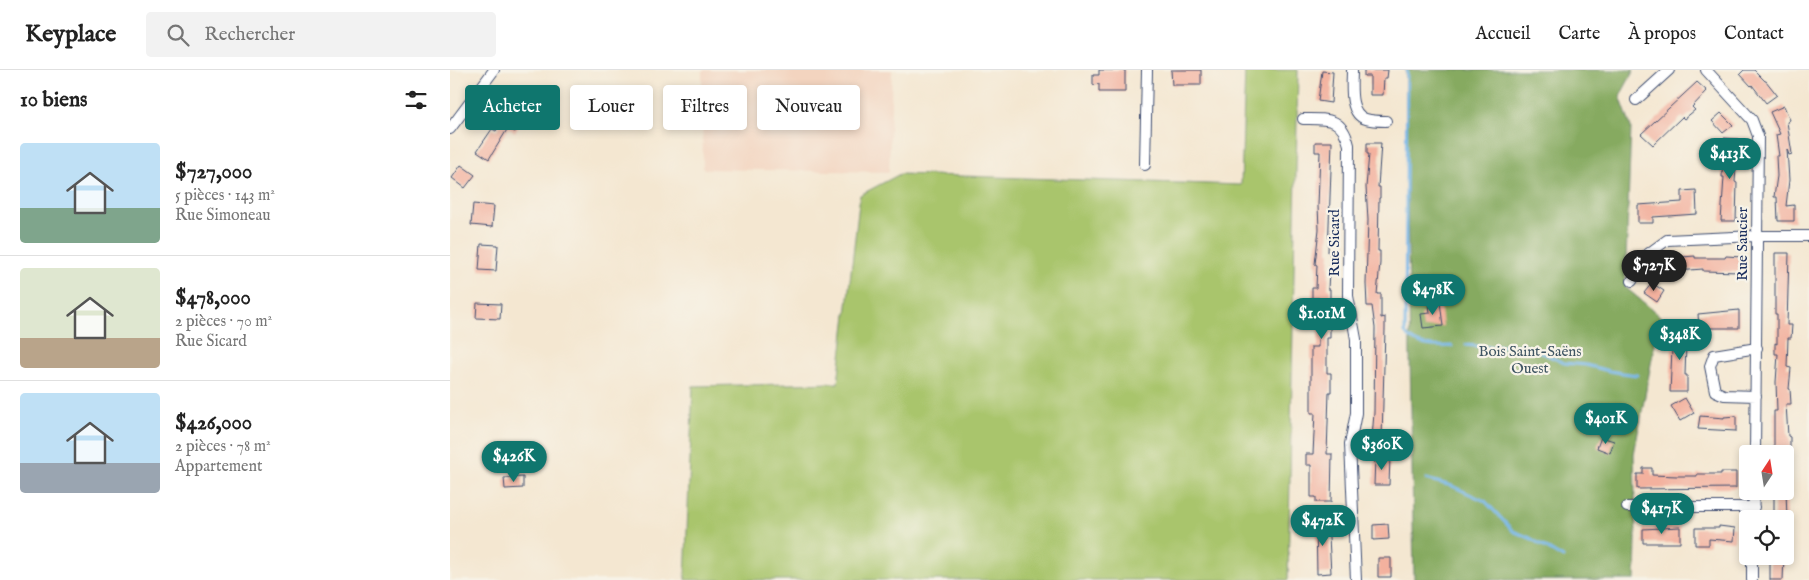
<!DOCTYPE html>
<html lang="fr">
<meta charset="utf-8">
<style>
body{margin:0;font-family:"IM FELL English",serif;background:#f2f2f2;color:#222;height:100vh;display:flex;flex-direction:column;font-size:19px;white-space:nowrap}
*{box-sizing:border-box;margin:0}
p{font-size:16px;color:#767676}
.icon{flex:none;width:28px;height:28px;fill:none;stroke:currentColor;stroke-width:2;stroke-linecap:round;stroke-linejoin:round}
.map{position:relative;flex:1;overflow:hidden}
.side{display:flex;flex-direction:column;background:#fff;width:450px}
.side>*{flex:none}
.top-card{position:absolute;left:15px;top:15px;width:475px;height:45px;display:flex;gap:10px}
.needle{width:32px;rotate:12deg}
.controls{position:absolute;left:1289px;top:375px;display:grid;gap:10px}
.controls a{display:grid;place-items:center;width:55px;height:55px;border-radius:5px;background:#fff;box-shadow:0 2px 8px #0003;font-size:25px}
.price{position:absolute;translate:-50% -42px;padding:0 11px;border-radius:18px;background:#0f766e;color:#fff;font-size:16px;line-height:32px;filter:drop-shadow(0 1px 2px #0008)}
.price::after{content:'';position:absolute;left:50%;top:30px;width:15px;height:11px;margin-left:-8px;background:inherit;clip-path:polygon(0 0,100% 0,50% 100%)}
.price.active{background:#222;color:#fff}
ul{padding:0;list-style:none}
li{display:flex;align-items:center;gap:15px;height:125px;padding:0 20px}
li+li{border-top:1px solid #e0e0e0}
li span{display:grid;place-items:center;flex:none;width:140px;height:100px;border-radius:5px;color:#555}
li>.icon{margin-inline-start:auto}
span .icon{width:60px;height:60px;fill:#fffc;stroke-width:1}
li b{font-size:21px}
h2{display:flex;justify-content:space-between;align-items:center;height:60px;padding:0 20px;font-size:21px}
.tag{padding:0 18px;border-radius:5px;background:#fff;box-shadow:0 2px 8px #0003;font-size:18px;line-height:45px}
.tag.active{background:#0f766e;color:#fff}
header{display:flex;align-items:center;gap:30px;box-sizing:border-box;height:70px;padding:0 25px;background:#fff;border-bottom:1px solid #e0e0e0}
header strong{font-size:24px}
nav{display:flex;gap:28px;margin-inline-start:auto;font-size:18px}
.search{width:350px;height:45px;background:#f2f2f2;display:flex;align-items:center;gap:12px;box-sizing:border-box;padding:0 18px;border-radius:5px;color:#767676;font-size:19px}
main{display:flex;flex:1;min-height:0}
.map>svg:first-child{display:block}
.built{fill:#f3d4bf}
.green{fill:#a9c56c;stroke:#627a65}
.forest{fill:#86aa60;stroke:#506c5f}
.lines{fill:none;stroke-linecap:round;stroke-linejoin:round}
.stream{stroke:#74b6e9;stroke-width:3}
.building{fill:#f3b19e}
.minor-casing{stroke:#3c4b6f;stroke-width:12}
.minor{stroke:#fff;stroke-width:10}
.labels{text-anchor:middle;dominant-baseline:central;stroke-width:4.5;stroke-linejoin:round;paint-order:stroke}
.street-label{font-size:15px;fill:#1b2f5e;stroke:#f7f3e8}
.park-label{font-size:15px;fill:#3e5462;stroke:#f7f3e8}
</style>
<header>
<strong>Keyplace</strong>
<div class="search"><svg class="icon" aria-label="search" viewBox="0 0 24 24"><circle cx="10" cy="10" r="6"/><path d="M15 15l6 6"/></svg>Rechercher</div>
<nav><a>Accueil</a><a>Carte</a><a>À propos</a><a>Contact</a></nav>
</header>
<main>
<section class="side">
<h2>10 biens<svg class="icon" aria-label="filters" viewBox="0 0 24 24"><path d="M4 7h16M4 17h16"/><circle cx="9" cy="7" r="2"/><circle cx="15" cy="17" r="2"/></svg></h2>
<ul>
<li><span style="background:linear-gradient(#bfe0f5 65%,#7fa58c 0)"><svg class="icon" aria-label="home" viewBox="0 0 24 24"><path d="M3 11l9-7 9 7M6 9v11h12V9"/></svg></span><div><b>$727,000</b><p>5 pièces · 143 m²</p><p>Rue Simoneau</p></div></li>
<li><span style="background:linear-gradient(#dfe7d0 70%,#b9a48a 0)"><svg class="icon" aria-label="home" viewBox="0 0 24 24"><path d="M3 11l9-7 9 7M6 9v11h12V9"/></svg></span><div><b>$478,000</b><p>2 pièces · 70 m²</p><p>Rue Sicard</p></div></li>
<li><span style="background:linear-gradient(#bfe0f5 70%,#9aa5b1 0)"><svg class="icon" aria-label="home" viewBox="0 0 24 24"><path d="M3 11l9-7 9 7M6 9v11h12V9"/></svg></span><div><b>$426,000</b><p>2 pièces · 78 m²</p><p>Appartement</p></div></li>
</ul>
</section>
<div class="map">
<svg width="1359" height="510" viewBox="0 0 1359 510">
<rect width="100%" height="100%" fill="#f7f3e8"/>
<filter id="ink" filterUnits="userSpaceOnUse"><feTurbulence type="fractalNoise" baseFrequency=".02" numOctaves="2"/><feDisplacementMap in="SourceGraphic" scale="10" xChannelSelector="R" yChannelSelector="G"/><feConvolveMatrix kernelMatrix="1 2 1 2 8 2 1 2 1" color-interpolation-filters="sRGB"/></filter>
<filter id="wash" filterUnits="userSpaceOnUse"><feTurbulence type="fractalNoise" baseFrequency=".0096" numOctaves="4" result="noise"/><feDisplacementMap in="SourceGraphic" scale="20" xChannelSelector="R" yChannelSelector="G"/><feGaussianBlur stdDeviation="1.12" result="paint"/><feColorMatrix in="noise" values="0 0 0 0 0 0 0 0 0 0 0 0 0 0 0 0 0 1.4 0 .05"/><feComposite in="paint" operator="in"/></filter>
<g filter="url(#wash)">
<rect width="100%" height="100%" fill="#f4e7d1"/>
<path class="built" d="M252,0h190l-3,102 -186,-3z"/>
<path class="green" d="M795,0h53l-10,510h-603l8,-194 145,-3 22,-188 40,-21 341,11z"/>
<path class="forest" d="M956,0h228l-14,26 11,31 -6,160 35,29 -26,138 2,85 -1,41h-221l-8,-449z"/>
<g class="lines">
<path class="stream" d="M957,0l-2,263c10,14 31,14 47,13
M1016,275l18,2 41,-2 39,18 22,2 23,6 28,4
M976,409l26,7 33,15 28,30 17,7 33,20"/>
</g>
<g id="blocks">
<path class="building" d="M649,0h26v22h-26v-8l-6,1v-10h6z
M721,0h30v15h-29z
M914,0h24l-1,8h-3l-1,17h-13v-19h-6z
M1294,0h10l11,11h1l11,14 -11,8 -14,-18 -1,1 -11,-12z
M872,1l11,1 -2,31 -13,-2z
M1247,12l10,9 -15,16 3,3 -11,9 -2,-2 -29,28 -12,-11z
M1334,36l6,14 -3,2 5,32 -3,1 -2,-6 2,31 -3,26 8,-1v16h-16l-1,-24h-3l3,-21 -1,-20h3l-3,-21 4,-1 -10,-22z
M1271,43l12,12 -10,8 -11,-12z
M57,44l14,9 -6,9 -7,-4 -19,31 -12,-8 15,-22 4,2z
M1274,68l14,1 -3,43 2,1 -1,38h-15l3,-44h-2z
M865,72h17l-4,110h2l-2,37h2v49h-3v35h4v19h-2l-2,62h5l-1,48h-15v-5h-5v-32h-5v-11h7l2,-41h-4v-66h7l1,-49h-7v-10h4l1,-23 -2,-1 4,-35 -1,-23 2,-54h-5z
M917,73h14l-3,44h2v11h-1l-1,53h2v12l-3,31h4v24l4,-1v12l-3,109h-10l2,-25 1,-85 -3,-22h-5l-1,-22 2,-64 -2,-33 3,-33h-2z
M11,95l14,10 -10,13 -13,-10z
M1246,120l1,24 -44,3v6h-15v-18l44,-3v-11z
M23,134l21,2 -2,21 -21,-2z
M31,174l17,1 -2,26 -17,-1z
M1325,183h14l-2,72h5l-1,13h-3l-1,29 4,1 -2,21h1l1,15h-5l2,32 2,1v14l-16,-1v-39h3l-1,-29 2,-28h-3v-11l2,1v-30h-2z
M1245,186v2h30l1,-2 15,1 -1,15 -37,-1v-2l-26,2 1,3 -15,5 -4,-11 23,-8v-3z
M1202,213l12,8 -7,11 -13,-9z
M990,232l3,24 -20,2 -2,-14 9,-1 -1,-10z
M27,233l24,1 -1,15 -24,-1z
M1289,240v18h-40l-1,-14z
M1231,255l12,3 -4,17 -3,-1 -1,31h2v17h-17l2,-43 3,1z
M1235,328l9,15 -14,8 -9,-15z
M1250,346l24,2v-1l12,-1v15l-38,-2z
M1151,367l13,4 -4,12 -13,-5z
M925,387h15l-1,28h-15z
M1193,398h9v7l25,1h20v-2h24v-2h15v16l-99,1v-15h6z
M73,407v11l-18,1 -1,-11z
M1324,421h12l1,28h-13z
M878,449l3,54 -14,1 -1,-54z
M938,454l1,15 -16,1v-15z
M1269,456l16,2 -1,13 -25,-2v6h-14v-17h24z
M1230,457v16h-37v-14z
M1320,486h14l-1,24h-13z
M928,488h13v19h-13z"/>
</g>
</g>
<g filter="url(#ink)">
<use href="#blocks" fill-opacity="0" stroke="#3c4b6f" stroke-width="1"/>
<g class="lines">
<g class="minor-casing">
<path id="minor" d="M902,0c0,14 -4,44 14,49 6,2 14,2 20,2
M1256,0l46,50 6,16 -3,318
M1186,30l33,-30
M853,49c25,0 39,-2 46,26l-1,151 8,43v74l-6,31 6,136
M0,59l44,-59
M695,95l2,-95
M1182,211l13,-25 22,-16 89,-4h53
M1306,326l-32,-1 -9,-4 -5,-25 4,-11 43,-7
M1177,437h127
M1303,449l1,-28
M1302,510v-24"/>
</g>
<use href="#minor" class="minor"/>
</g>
</g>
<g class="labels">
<g class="street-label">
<text transform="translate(884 173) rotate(-90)">Rue Sicard</text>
<text transform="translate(1292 174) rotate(-90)">Rue Saucier</text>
</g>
<g class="park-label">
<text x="1080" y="281">Bois Saint-Saëns<tspan x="1080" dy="17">Ouest</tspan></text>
</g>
</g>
</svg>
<div class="controls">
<a><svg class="needle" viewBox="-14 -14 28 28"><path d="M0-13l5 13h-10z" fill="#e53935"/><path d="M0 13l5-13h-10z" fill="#767676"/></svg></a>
<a><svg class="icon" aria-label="locate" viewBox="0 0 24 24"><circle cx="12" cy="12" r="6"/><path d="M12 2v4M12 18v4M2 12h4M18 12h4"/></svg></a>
</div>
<b class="price" style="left:1280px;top:110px">$413K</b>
<b class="price active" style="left:1204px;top:222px">$727K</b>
<b class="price" style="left:983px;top:246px">$478K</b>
<b class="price" style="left:872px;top:270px">$1.01M</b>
<b class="price" style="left:1230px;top:291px">$348K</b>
<b class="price" style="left:1156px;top:375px">$401K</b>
<b class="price" style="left:932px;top:401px">$360K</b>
<b class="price" style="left:64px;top:413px">$426K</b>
<b class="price" style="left:1212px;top:465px">$417K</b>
<b class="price" style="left:873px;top:477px">$472K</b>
<div class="top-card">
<a class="tag active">Acheter</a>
<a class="tag">Louer</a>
<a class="tag">Filtres</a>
<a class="tag">Nouveau</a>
</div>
</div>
</main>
